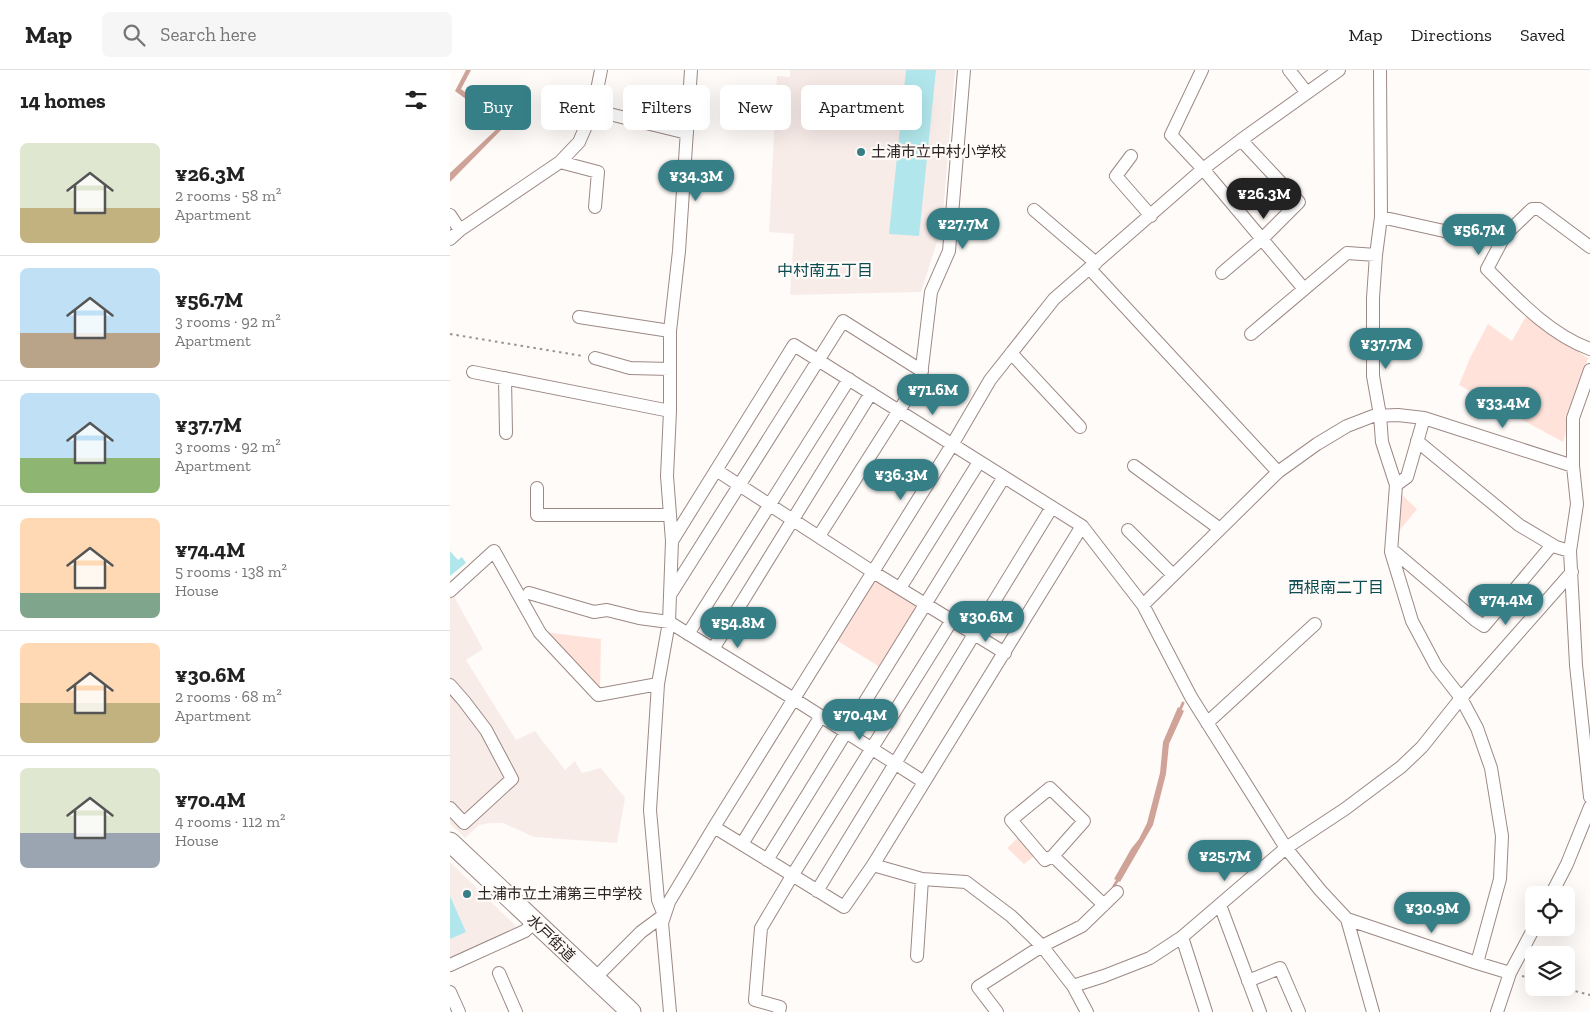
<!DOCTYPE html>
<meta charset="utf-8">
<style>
body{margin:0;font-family:"Zilla Slab","Noto Sans JP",serif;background:#f6f6f6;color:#222;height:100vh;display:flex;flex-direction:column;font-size:19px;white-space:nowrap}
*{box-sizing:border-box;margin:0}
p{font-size:16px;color:#767676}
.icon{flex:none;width:28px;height:28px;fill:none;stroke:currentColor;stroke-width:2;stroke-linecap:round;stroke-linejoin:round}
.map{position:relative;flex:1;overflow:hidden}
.drawer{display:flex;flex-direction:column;background:#fff;width:450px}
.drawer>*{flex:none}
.guide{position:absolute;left:15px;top:15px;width:475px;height:45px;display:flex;gap:10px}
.buttons{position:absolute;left:1075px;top:816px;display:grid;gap:10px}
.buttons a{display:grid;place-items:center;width:50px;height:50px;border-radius:8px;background:#fff;box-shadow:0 5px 20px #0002;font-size:25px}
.price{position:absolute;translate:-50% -42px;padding:0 11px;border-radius:18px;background:#377f86;color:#fff;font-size:16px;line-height:32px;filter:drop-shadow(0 1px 2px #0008)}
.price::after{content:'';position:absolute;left:50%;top:30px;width:15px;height:11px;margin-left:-8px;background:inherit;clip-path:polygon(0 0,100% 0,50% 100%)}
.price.on{background:#222;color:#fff}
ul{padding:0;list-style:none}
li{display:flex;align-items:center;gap:15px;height:125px;padding:0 20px}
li+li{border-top:1px solid #e0e0e0}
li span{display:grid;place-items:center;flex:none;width:140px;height:100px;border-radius:8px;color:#555}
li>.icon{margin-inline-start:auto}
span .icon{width:60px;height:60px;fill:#fffc;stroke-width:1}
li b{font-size:21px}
h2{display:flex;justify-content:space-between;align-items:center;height:60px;padding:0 20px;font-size:21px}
.tag{padding:0 18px;border-radius:8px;background:#fff;box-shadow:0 5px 20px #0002;font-size:18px;line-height:45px}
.tag.on{background:#377f86;color:#fff}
header{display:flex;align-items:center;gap:30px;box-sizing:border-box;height:70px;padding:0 25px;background:#fff;border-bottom:1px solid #e0e0e0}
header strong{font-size:24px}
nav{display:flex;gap:28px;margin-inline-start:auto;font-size:18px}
.search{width:350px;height:45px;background:#f6f6f6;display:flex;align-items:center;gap:12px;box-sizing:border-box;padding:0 18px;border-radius:8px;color:#767676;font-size:19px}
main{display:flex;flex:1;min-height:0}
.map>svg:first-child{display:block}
.built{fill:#f8ece9}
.green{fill:#ffe3db}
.water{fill:#cfa398}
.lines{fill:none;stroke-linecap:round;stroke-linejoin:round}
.stream{stroke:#cfa398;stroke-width:3}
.building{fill:#b1e7ec}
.minor-casing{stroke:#9c8984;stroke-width:14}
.highway-casing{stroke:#9c8984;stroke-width:21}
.path{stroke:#989290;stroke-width:2;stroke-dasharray:2.5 4;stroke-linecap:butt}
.minor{stroke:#fff;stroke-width:12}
.highway{stroke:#fff;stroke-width:19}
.poi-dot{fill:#377f86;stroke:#fffbf9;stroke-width:2}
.labels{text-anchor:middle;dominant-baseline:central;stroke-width:4.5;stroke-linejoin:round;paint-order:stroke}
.poi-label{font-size:15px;fill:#2b2321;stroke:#fffbf9;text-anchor:start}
.street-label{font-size:15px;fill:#2b2321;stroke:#fffbf9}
.neighbourhood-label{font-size:16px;fill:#0d4c51;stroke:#fffbf9}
</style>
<header>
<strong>Map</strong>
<div class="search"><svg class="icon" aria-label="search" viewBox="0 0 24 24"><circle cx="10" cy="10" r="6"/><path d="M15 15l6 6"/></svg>Search here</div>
<nav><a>Map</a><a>Directions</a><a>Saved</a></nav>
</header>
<main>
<section class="drawer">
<h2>14 homes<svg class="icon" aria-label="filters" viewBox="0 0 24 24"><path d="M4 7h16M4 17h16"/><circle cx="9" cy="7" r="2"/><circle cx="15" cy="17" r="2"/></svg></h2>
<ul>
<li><span style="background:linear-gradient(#dfe7d0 65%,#c2b280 0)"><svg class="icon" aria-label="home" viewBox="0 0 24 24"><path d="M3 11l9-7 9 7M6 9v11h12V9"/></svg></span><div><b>¥26.3M</b><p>2 rooms · 58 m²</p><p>Apartment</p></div></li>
<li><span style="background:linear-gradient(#bfe0f5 65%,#b9a48a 0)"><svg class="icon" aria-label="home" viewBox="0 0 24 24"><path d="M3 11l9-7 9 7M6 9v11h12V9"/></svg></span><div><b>¥56.7M</b><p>3 rooms · 92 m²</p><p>Apartment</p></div></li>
<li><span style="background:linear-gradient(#bfe0f5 65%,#8fb573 0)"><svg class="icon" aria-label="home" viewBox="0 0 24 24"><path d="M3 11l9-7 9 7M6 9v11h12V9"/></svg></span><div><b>¥37.7M</b><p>3 rooms · 92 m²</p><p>Apartment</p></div></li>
<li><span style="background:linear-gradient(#ffd9b3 75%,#7fa58c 0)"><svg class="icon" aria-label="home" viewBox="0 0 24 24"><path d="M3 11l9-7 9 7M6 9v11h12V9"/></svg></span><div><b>¥74.4M</b><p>5 rooms · 138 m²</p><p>House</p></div></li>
<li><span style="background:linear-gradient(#ffd9b3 60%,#c2b280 0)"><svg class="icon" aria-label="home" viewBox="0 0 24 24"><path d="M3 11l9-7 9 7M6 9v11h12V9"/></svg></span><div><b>¥30.6M</b><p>2 rooms · 68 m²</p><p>Apartment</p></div></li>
<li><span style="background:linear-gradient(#dfe7d0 65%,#9aa5b1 0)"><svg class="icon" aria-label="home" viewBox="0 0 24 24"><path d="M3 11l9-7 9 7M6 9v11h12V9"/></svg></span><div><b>¥70.4M</b><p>4 rooms · 112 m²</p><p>House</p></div></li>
</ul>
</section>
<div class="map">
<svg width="1140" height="942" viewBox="0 0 1140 942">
<rect width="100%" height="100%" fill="#fffbf9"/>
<path class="built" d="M340,0h165l-13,156 -21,66 -131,3 4,-61 -25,-2 8,-156 13,1z
M0,519l33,60 -17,11 50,80 19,-9 30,39 10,-9 7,12 19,-5 24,30 -8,45 -83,-6 -31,-14h-12l-12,2 -14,13 -15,-14z
M0,792l66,64v4l-66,29z"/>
<path class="green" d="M1079,241l33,30 26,17 -25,84 -104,-57 11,-27 18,-34 24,17z
M949,422l18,17 -23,28z
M422,504l50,31 -39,64 -50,-31z
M94,562l57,7 -1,51z
M571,765l16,19 -13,10 -17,-16z"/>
<path class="water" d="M16,0h5l-10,19 46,35 -57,58v-9l51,-48 -46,-34z
M728,637l6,4 -15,33 -3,30 -13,51 -33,57 -6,-3 17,-30 8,-10 8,-16 13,-50 3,-31z"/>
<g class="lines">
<path class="stream" d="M729,642l4,-9
M664,816l5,-8"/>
</g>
<path class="building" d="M456,0h30l-17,166 -30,-2z
M0,481l8,9 4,-3 4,6 -16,13z
M0,826l16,36 -16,7z"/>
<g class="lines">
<g class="minor-casing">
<path id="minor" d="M752,0l-31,65 32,34 101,120
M839,0l18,23
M930,0l1,147 -5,38 -3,43v78l7,39 2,27 14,43 -5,67 21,69 24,45 25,32 16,30 14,40 11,68 -2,43 -23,84
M143,40l94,23
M681,86l-15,20 35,40
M110,92l38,10 -3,35
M584,140l62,53
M0,145l10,15
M931,147l63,14
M0,169l10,-9 100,-68 19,-20 14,-32 8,-40
M1140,177l-51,-38h-7l-27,26 -18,34c30,30 62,65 103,80
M640,199l188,203
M772,203l40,-34 37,-37 -58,-62
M129,247l91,14
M801,264l96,-81 29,2
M561,283l69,74
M145,288l35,10 40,1
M1140,300l-17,48v48l4,38 -7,47 6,114 14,132
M23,302l197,39
M55,308l1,55
M967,371l102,84 37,22 14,4
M684,396l86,63
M266,400l157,102 132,81
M946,415l11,-8 17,-59
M87,418v27h133
M678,460l45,45
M369,466l102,-160 10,-84 18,-41 15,-181
M222,471l122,-196 288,181 61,79 48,92 95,151 34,42 27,29 26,93
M941,482l5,1 79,67 9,6 68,-81
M450,518l79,-126
M0,521l44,-40 46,82 58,62 60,-11
M79,523l65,19 13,-2 32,8 30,4 125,77 130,83
M220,525l173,-274 79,50
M693,535l135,-133 39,-28 30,-18 26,-10 25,-1 26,3 149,48
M238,564l161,-255
M263,579l158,-256
M0,615l14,16 22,29 26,49 -48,44 -14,-15
M757,653l108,-99
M264,757l130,80 29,-42 209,-339
M292,774l79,-128
M603,786l31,-35 -34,-33 -39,32 34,40 8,-4 51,49
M317,790l237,-383
M423,795l49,14 44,3 45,34 31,30 31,40 14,26
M367,821l235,-384
M1101,825l16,-31 23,-57
M770,835l40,107
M214,845l-6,-15 -8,-90 8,-126 11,-62 3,-81 -5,-65 3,-65v-80l9,-80 12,-181
M897,849l130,44 33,10
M732,867l24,75
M467,886l5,-77
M0,895l75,-34 10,-9
M49,903l17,39
M144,909l47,-47 23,-17
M798,911l32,-13 19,44
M623,916l31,-10 46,-18 32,-21 104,-89 59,-39 56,-42 21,-20 39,-49 111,-126
M0,922l9,20
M220,942l-8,-89 7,-21 45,-75 238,-382 38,-65 64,-81 149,-130 38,-29 98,-70
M329,942l1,-5 -25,-7 6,-72 31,-52 160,-256
M547,942l-19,-25 64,-41 40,-20 35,-34
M1047,942l13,-39 24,-45"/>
</g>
<g class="highway-casing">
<path id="highway" d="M0,772l181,170"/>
</g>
<path class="path" d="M0,264l133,22
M1072,906l12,3
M1113,918l27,7"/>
<use href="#minor" class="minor"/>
<use href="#highway" class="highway"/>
</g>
<g class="poi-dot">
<circle cx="411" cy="82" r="5"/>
<circle cx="17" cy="824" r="5"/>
</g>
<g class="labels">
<g class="poi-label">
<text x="421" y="82">土浦市立中村小学校</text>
<text x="27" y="824">土浦市立土浦第三中学校</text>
</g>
<g class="street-label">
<text transform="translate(101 868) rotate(44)">水戸街道</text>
</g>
<g class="neighbourhood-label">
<text x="375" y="200">中村南五丁目</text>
<text x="886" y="517">西根南二丁目</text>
</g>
</g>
</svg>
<div class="buttons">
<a><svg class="icon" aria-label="locate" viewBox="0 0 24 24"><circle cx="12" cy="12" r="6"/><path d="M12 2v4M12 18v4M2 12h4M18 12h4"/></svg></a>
<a><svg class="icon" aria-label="layers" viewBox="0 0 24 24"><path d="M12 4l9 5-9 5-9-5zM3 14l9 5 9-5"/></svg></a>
</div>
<b class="price" style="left:246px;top:132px">¥34.3M</b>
<b class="price on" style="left:814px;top:150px">¥26.3M</b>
<b class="price" style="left:513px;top:180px">¥27.7M</b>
<b class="price" style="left:1029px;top:186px">¥56.7M</b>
<b class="price" style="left:936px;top:300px">¥37.7M</b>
<b class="price" style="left:483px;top:346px">¥71.6M</b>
<b class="price" style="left:1053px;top:359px">¥33.4M</b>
<b class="price" style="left:451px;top:431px">¥36.3M</b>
<b class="price" style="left:1056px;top:556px">¥74.4M</b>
<b class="price" style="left:536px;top:573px">¥30.6M</b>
<b class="price" style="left:288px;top:579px">¥54.8M</b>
<b class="price" style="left:410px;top:671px">¥70.4M</b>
<b class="price" style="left:775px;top:812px">¥25.7M</b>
<b class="price" style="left:982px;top:864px">¥30.9M</b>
<div class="guide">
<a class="tag on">Buy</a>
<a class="tag">Rent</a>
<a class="tag">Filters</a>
<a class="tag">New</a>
<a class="tag">Apartment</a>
</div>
</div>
</main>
